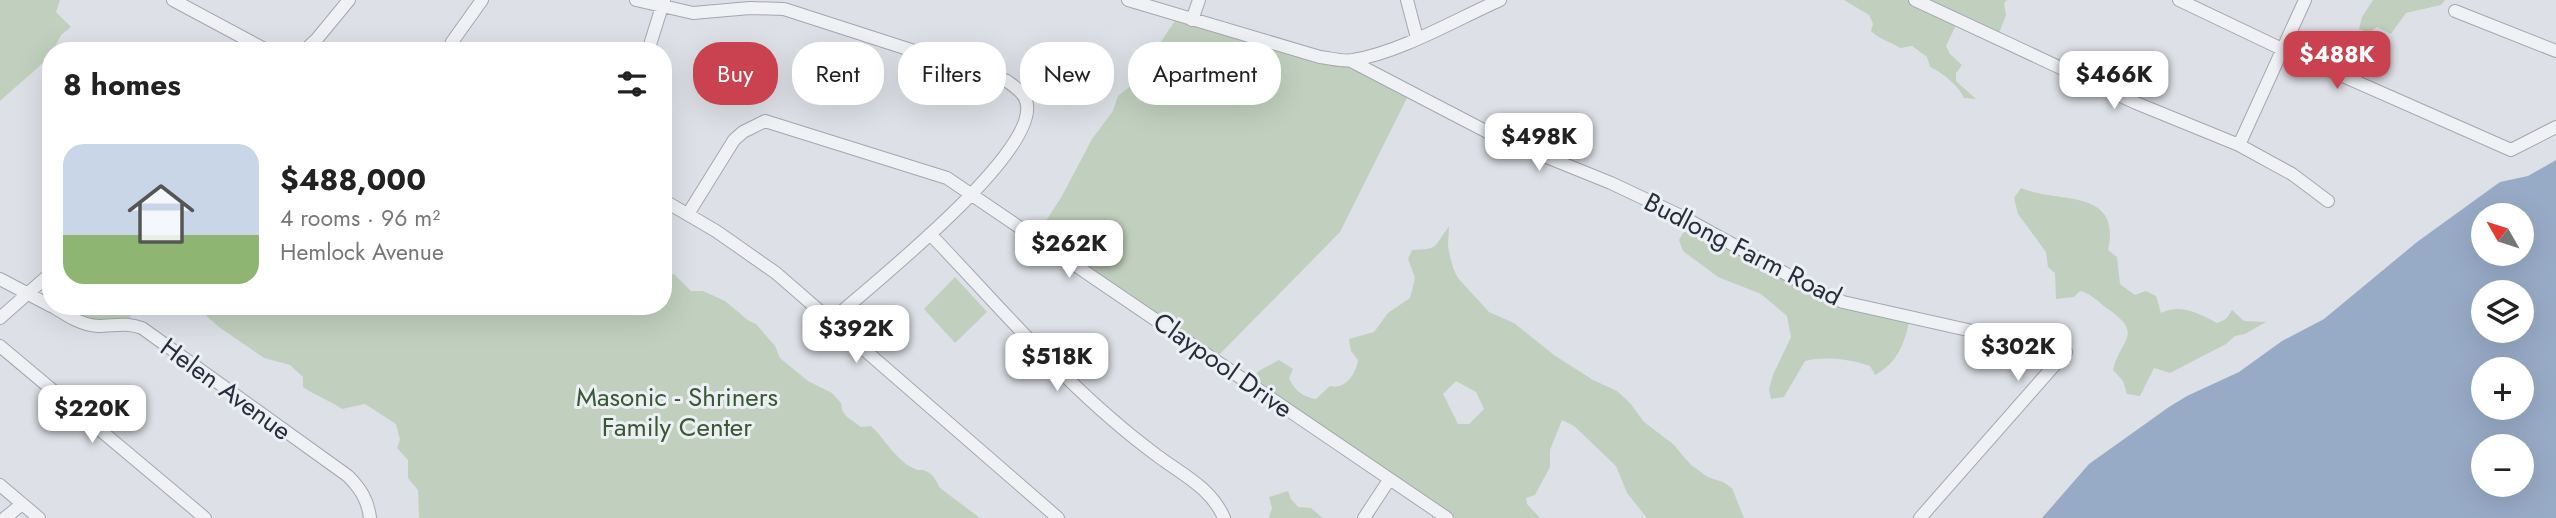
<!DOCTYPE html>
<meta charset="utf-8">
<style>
body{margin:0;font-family:Jost,sans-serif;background:#f6f6f6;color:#222;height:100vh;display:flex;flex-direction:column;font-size:26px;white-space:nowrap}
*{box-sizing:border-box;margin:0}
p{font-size:23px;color:#767676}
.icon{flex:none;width:38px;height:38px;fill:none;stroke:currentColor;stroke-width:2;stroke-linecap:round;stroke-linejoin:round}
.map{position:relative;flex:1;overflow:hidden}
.drawer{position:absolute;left:42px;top:42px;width:630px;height:273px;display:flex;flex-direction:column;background:#fff;border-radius:28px;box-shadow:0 7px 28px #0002}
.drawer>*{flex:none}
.guide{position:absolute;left:693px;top:42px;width:665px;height:63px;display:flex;gap:14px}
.needle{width:46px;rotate:309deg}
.tools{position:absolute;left:2471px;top:203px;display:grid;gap:14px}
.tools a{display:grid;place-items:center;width:63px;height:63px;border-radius:50%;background:#fff;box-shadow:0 7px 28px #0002;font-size:35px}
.price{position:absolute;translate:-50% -60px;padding:0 16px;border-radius:14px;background:#fff;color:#222;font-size:23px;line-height:46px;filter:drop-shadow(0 2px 4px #0008)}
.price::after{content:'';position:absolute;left:50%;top:42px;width:21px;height:16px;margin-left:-10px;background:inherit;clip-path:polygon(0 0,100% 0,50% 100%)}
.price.on{background:#ca424f;color:#fff}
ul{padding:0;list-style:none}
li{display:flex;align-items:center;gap:21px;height:175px;padding:0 21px}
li+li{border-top:2px solid #e0e0e0}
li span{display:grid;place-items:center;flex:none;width:196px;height:140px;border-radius:21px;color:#555}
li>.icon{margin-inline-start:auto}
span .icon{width:84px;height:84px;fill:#fffc;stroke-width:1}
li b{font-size:30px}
h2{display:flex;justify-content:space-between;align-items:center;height:84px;padding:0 21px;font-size:30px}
.chip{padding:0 24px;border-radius:28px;background:#fff;box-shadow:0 7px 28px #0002;font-size:24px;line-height:63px}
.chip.on{background:#ca424f;color:#fff}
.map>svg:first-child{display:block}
.green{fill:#c1d0be;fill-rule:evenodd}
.water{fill:#98abc6;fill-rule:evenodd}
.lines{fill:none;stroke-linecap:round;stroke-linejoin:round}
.minor-casing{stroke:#a3a7b0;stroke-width:14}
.minor{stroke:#eff1f5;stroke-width:12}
.labels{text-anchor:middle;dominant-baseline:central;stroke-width:6;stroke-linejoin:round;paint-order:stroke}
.street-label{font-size:26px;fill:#272d3c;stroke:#eceff4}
.park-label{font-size:26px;fill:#395834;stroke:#eceff4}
</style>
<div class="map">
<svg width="2556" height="518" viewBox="0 0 2556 518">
<rect width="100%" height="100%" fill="#dde0e6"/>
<path class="green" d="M0,0h60l-4,12 15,15 -10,8 -8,16h-2v5l-51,45z
M1844,0h163l-3,3 2,12 -8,21 -40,-15 -12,25 4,8 12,11 -6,8v8l20,18 -12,-1c-6,-13 -21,-25 -34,-31l-3,-10 -15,-11 -12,2c-10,-7 -20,-8 -29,-17l2,-7 -4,-9z
M2373,0h72l-4,5 -35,8 -15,21 -14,-7 -9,6 -9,-4 3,-12z
M1178,16l141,41 46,2 23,21 21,14 -69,138 -124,126 -179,-123 25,-39 30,-57 21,-28 5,-15 15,-12z
M2021,188c37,16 101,-1 87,62l9,7 3,27 15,11 11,-4 10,5 5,17c19,-10 39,1 56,10l9,-4 6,-9 12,11 22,1 -21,12 -10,2 -9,8 -56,29 -16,-5 -14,28 -13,-2 -4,-13 -10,-11c7,-31 32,-35 -5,-61 -10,-7 -16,-15 -28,-18l-6,6 -18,2 -1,-26 -7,-6 -2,-15 -28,-38 -4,-16z
M1690,221l114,62 106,35c-5,24 -12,45 -35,57l-5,-9c-22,-7 -42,-10 -65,-5l-21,36 -13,2 -2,-10 4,-14 18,-38 -4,-21 -26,-22 -43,-17 -35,-26 -4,-11z
M1449,226l-1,21 5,21 5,10 31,34 25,11 40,32 39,25 24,11 13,12 14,19 29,22 18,21 17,12 15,5 9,6 12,30h-97l-20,-25 -11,-27 -42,-40 -12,-6 -12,30v17l-15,28 -9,3 1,6 13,14h-91l-201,-137c13,-14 16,-12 31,-21l14,9 -4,9c5,12 14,19 27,21l14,-13c15,4 26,-12 28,-26l-7,-9 -2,-12 25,-7 14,-19 22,-15 5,-20 -7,-19 4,-9c27,-1 21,-2 37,-24zM1456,381l20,11 8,17 -15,15h-11l-15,-30z
M674,274l17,17h12l22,10 24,20 7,3 19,22 5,12 28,23 24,12 9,10 1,7 4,6 15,11 10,-1c14,13 25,35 44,43 3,2 7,0 11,2 7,3 11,11 14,17l40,30h-561l-1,-28 -10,-12v-18l-11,-12 3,-8 -4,-16 -31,-20 -23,5c-13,-9 -26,-13 -39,-22v-10l-13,-12 -26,-7 -45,-31 -24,-21h468v-29z
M955,277l32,35 -32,31 -31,-34z
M52,306h80l-3,19 -25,4z
M1288,491l3,8 7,8 13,1 12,10h-54l3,-10 -3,-11z"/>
<path class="water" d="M2556,160v358h-514l47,-54 80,-57 18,-11 52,-24 43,-31 42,-22 93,-77 83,-60 28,-6zM2483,215h39v39h-39zM2483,292h39v39h-39zM2483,369h39v39h-39zM2483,446h39v39h-39z"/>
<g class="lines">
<g class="minor-casing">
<path id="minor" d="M173,0l95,51
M636,0l57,13 57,-5 34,1 223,72c8,6 19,13 20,24 7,52 -156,180 -196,216
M1128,0l192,57c10,1 23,5 33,3 48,-8 102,-40 147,-60
M1407,0l10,38
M1915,0l221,103 103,42 53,29 36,27
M2179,0l105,50 227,100 45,-23
M2455,11l101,40
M1192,20l7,-20
M304,51l12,-11 33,-40
M448,51l4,-9 30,-42
M648,51l16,-51
M1351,61l146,76 114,46 70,33 129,71 33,15 223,50 -146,166
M2239,145l66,-145
M663,200l53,31 60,42 282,245
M688,214l46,-74 9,-8 22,-11 182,57 500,340
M930,234c73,76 140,157 225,220 26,20 56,33 69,64
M0,279l51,27
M52,306c14,9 29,19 46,20 16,0 28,-4 44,2l206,148c12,12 20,24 22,42
M0,318l51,-45
M0,346l205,172
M0,485l39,33
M5,518l17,-14
M1364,518l25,-38"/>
</g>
<use href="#minor" class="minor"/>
</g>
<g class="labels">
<g class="street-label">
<text transform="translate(1743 249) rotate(27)">Budlong Farm Road</text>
<text transform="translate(1223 365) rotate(35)">Claypool Drive</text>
<text transform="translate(226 389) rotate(36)">Helen Avenue</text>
</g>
<g class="park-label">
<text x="677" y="397">Masonic - Shriners<tspan x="677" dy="30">Family Center</tspan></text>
</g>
</g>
</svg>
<div class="tools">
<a><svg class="needle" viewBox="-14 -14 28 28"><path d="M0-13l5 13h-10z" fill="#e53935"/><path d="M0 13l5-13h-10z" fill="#767676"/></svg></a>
<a><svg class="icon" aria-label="layers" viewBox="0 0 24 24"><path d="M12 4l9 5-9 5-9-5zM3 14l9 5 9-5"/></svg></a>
<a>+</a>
<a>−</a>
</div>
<b class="price on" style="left:2337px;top:91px">$488K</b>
<b class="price" style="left:2114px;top:111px">$466K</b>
<b class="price" style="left:1539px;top:173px">$498K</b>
<b class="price" style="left:1069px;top:280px">$262K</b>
<b class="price" style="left:856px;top:365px">$392K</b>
<b class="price" style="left:2018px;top:383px">$302K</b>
<b class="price" style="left:1057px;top:393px">$518K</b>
<b class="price" style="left:92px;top:445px">$220K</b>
<div class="guide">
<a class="chip on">Buy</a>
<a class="chip">Rent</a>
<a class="chip">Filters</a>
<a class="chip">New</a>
<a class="chip">Apartment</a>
</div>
<section class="drawer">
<h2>8 homes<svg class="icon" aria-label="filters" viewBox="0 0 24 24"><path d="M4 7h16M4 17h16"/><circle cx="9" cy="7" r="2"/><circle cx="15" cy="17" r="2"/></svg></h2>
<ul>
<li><span style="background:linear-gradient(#c9d6e8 65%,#8fb573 0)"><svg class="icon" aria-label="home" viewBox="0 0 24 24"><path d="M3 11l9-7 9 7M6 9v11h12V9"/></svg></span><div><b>$488,000</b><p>4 rooms · 96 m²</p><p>Hemlock Avenue</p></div></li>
</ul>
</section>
</div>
